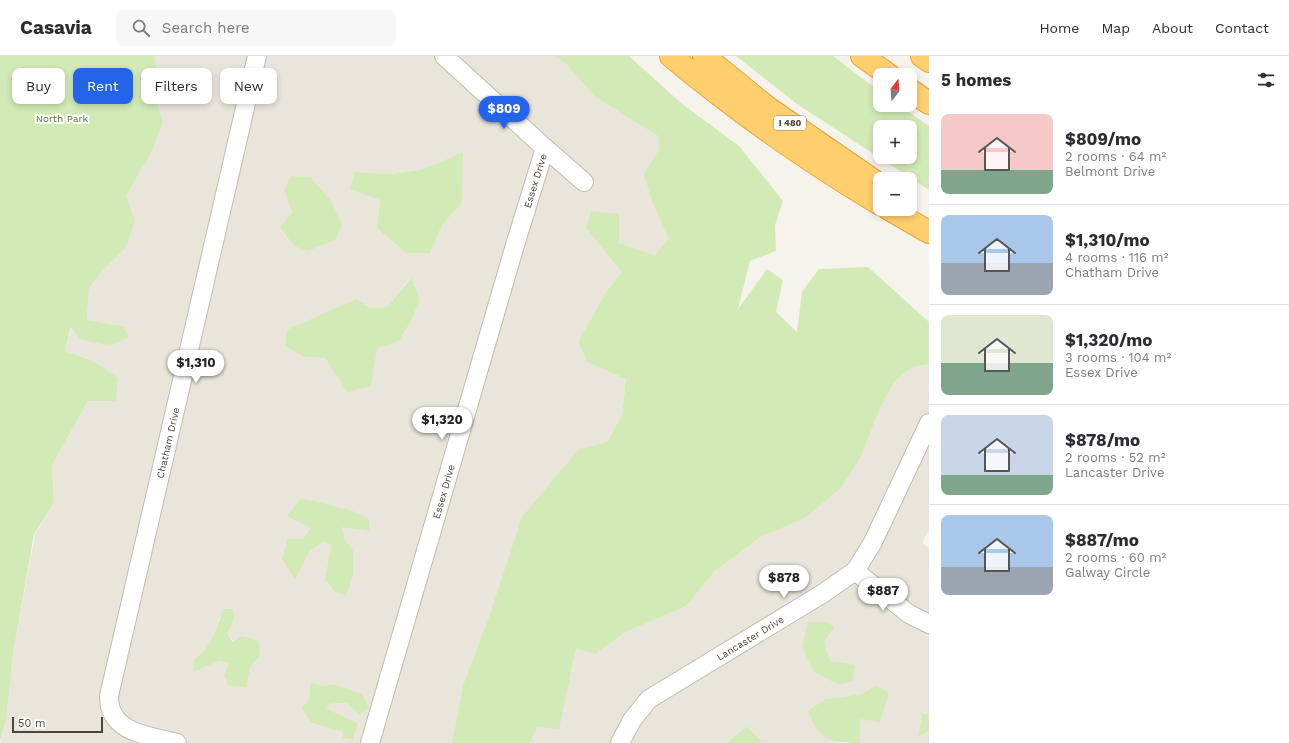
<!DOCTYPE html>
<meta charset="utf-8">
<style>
body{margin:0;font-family:"Work Sans",sans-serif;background:#f7f7f7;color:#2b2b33;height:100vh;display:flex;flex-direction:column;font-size:15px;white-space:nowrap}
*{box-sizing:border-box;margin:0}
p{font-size:13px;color:#7c7c81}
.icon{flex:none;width:22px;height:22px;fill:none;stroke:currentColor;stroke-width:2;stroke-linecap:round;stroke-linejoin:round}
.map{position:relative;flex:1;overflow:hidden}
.sheet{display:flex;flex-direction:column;background:#fff;width:360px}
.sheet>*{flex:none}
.banner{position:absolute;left:12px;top:12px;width:380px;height:36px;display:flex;gap:8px}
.needle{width:26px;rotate:17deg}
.controls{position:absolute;left:873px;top:12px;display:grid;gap:8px}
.controls a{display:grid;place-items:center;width:44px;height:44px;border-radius:8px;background:#fff;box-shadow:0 2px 6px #0003;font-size:20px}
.scale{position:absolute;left:12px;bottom:10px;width:91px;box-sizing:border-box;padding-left:4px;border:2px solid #4b4439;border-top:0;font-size:11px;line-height:14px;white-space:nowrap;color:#4b4439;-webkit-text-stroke:3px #fff;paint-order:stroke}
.price{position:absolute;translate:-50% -34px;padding:0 9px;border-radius:14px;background:#fff;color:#222;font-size:13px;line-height:26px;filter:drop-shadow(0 1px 2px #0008)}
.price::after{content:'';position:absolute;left:50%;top:24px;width:12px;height:9px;margin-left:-6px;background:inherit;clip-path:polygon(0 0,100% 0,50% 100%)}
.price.current{background:#2563eb;color:#fff}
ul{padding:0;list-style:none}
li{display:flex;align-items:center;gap:12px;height:100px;padding:0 12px}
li+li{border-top:1px solid #e1e1e2}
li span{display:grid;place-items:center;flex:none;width:112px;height:80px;border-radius:8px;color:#555}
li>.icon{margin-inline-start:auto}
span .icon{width:48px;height:48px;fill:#fffc;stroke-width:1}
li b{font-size:17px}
h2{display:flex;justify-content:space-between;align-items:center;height:48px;padding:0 12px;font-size:17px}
.chip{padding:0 14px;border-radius:8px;background:#fff;box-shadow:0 2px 6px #0003;font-size:14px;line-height:36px}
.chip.current{background:#2563eb;color:#fff}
header{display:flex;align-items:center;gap:24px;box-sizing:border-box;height:56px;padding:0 20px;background:#fff;border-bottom:1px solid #e1e1e2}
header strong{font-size:19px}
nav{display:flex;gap:22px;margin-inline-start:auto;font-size:14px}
.search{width:280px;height:36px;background:#f7f7f7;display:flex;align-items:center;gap:10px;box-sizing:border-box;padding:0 14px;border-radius:8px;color:#7c7c81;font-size:15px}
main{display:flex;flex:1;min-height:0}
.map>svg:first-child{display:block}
.residential{fill:#eae5da;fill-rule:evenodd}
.green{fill:#d2eab5;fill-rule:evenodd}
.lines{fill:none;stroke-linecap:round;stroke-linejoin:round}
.minor-casing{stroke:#c2bbae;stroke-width:20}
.highway-casing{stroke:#e0a43c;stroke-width:24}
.minor{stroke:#fff;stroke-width:18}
.highway{stroke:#ffcf6e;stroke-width:22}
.labels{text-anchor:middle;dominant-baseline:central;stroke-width:4;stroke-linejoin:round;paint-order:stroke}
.shield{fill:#fff;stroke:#817c74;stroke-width:1}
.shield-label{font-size:9px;font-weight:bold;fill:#4b4439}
.park-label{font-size:10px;fill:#4a7f2a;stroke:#fff}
.street-label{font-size:10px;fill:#4b4439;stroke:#fff}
</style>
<header>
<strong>Casavia</strong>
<div class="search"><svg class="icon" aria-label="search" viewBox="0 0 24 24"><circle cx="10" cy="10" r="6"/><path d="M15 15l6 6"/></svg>Search here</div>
<nav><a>Home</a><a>Map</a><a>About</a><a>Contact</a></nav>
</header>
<main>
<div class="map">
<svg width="929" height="687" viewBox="0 0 929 687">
<rect width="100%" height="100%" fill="#f6f3ec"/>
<path class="residential" d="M154,0h400l13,9 28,32 63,39 11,103 -15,16 -32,17 -16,20 -28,50 9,20 39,17 -4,36 -15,27 -28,7 -88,162 -28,74 -11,58h-452l6,-22 7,-67 22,-120 19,-31 -2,-38 36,-64h28l-25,-41 -26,-9 7,-24 8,12 43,-13 -36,-6 2,-32 15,-19 31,-49 -9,-24 27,-47 10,-26 -9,-30 3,-21zM463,96l-1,51 -20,22 -12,28 -53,-25 3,-28 -25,-28 36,2 31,-4zM291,120l19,1 -16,69 -14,-17 12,-17 -7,-23zM410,222l10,21 -9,22 -12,20 -22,6 -30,45 -22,-34 -21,-1 52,-58 15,9 16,-1zM369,463l-27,7 3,14 8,10 -1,11 -27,18 6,-34 -7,-4 -14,10 -15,27 -7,-40 14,1 9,-11zM219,562l15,2 -7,14 7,8 26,14 -10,11 -3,20 -23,-12 5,-12 -10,-2 -25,-1 12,-12 10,-18zM334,628l25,30 -13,-11 -17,1 -2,5 31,14 -5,17 -10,-8 -31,-9 -11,-15 20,-22z
M929,308v165l-7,14 7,5v166h-7l-4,23 11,-6v12h-69l-1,-24 17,-34 -14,9 -35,5v38l15,6h-79l-16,-17 -20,17h-197l7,-16 33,-48 6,-31 19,6 29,-21 62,-27 29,-35 46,-34 42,-18 76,-109 15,-28 18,-15zM808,566l27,5 -11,15 6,19z"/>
<path class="green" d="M0,0h154l3,16 -3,21 9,30 -10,26 -27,47 9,24 -8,26 -23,23 -15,19 -2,32 36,6 6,11 -19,9 -30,-7 -9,-12 -6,24 26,9 27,18 -2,23h-28l-36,64 2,38 -20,31 -21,120 -7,67 -6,20z
M554,0h75l52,47 58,43 44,55 -8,24 1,26 -26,10 -12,48 29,-40 16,11 -7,32 21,20 5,-40 17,-23 49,-2 61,55v42l-17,3 -18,15 -15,28 -19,48 -20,31 -37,30 -42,18 -46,34 -29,35 -62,27 -29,21 -19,-5 -17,80 -22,-2 -7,16h-78l11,-58 28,-74 31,-94 57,-68 28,-7 15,-27 4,-36 -39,-17 -9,-20 28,-50 16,-20 -36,-44 5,-17 28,3v29l35,12 15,-16 -17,-38 -8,-27 15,-24 -1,-14 -63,-39 -28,-32z
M736,0h97l47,36v13h19l30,21v64l-132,-86zM880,71h30v30h-30z
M463,96l-1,51 -20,22 -12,28h-24l-29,-25 3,-28 -30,-11 5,-17 36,2 30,-4z
M291,120l19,1 21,24 11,24 -7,15 -27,11 -14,-5 -14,-18 12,-16 -8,-23z
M411,222l9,21 -9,22 -12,20 -22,7 -6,38 -24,6 -22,-34 -21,-1 -19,-11 2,-16 69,-31 15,9 16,-1z
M301,442l52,13 16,8v12l-27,-4 3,13 8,10v26l-7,20 -11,-4 -10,-13 6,-34 -7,-4 -14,10 -15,28 -13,-20 6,-21 14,1 9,-11 -24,-12z
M223,553h10l1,11 -7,14 6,8 9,-6 16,5 2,15 -10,11 -3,20 -18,-1 -5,-11 5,-12 -10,-2 -26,11 1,-12 12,-12 10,-18z
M808,566h18l9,5 -11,15 6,19 25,4 -2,16 -14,4 -25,-13 -12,-25z
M311,626l10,4 13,-2 28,10 7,14 -10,6 -13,-11 -17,1 -2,5 31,14 -5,17 -10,-2v-6l-31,-9 -11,-15 8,-9z
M876,629l13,8 -9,29 -20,-3v24c-15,0 -35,-1 -44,-15 -3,-5 -6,-12 -8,-17l18,-12 36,-5z
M922,658h7v17l-11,6z
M747,670l16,17h-36z"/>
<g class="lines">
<g class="minor-casing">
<g id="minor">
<path d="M444,0l101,92 39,34"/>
<path d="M855,515l54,43 20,10"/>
<path id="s1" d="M177,687c-27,-7 -69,-10 -68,-47l148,-640"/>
<path id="s2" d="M370,687l145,-498 30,-97"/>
<path id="s3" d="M620,687l12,-23 17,-21 173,-105 33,-23 17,-27 57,-121"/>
</g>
</g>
<g class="highway-casing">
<path id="highway" d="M671,0c66,55 135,104 209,148
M704,0l64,52 112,77
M862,0l27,19
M922,0l7,5
M910,34l19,13
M889,153l40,23"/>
</g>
<use href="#minor" class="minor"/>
<use href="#highway" class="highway"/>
</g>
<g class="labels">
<rect class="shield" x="774" y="60" width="32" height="14" rx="3"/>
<g class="shield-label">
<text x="790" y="67">I 480</text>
</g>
<g class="park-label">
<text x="62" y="62">North Park</text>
</g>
<g class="street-label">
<text stroke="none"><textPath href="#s2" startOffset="586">Essex Drive</textPath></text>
<text stroke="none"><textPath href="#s1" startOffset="351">Chatham Drive</textPath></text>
<text stroke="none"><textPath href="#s2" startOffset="262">Essex Drive</textPath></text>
<text stroke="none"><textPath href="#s3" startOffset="171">Lancaster Drive</textPath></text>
</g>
</g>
</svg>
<div class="controls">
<a><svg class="needle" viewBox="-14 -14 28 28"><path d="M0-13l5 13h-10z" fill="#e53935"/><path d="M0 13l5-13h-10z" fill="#7c7c81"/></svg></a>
<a>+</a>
<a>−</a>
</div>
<div class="scale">50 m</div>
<b class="price current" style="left:504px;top:74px">$809</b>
<b class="price" style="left:196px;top:328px">$1,310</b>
<b class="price" style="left:442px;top:385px">$1,320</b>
<b class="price" style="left:784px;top:543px">$878</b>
<b class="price" style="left:883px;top:556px">$887</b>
<div class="banner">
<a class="chip">Buy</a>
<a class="chip current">Rent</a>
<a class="chip">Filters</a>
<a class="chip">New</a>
</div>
</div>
<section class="sheet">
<h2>5 homes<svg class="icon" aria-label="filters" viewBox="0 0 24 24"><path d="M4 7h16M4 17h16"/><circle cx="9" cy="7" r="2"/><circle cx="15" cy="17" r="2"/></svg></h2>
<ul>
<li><span style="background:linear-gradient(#f6c9c9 70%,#7fa58c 0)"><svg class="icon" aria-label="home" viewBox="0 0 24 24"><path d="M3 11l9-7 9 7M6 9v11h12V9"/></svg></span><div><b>$809/mo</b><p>2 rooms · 64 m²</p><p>Belmont Drive</p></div></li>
<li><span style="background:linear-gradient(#a9c7e8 60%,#9aa5b1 0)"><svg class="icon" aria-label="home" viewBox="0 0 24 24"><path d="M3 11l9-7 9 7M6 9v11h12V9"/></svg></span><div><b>$1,310/mo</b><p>4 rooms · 116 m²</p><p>Chatham Drive</p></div></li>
<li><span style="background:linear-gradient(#dfe7d0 60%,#7fa58c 0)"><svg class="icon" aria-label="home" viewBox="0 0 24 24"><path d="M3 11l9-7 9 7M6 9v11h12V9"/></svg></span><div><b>$1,320/mo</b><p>3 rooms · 104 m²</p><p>Essex Drive</p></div></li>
<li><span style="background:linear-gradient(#c9d6e8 75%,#7fa58c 0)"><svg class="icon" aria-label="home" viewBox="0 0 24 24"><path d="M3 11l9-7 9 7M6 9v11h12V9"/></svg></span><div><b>$878/mo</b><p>2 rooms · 52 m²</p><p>Lancaster Drive</p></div></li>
<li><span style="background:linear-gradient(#a9c7e8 65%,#9aa5b1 0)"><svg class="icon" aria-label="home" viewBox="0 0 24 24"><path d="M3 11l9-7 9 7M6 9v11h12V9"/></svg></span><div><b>$887/mo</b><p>2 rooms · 60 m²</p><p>Galway Circle</p></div></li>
</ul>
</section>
</main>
